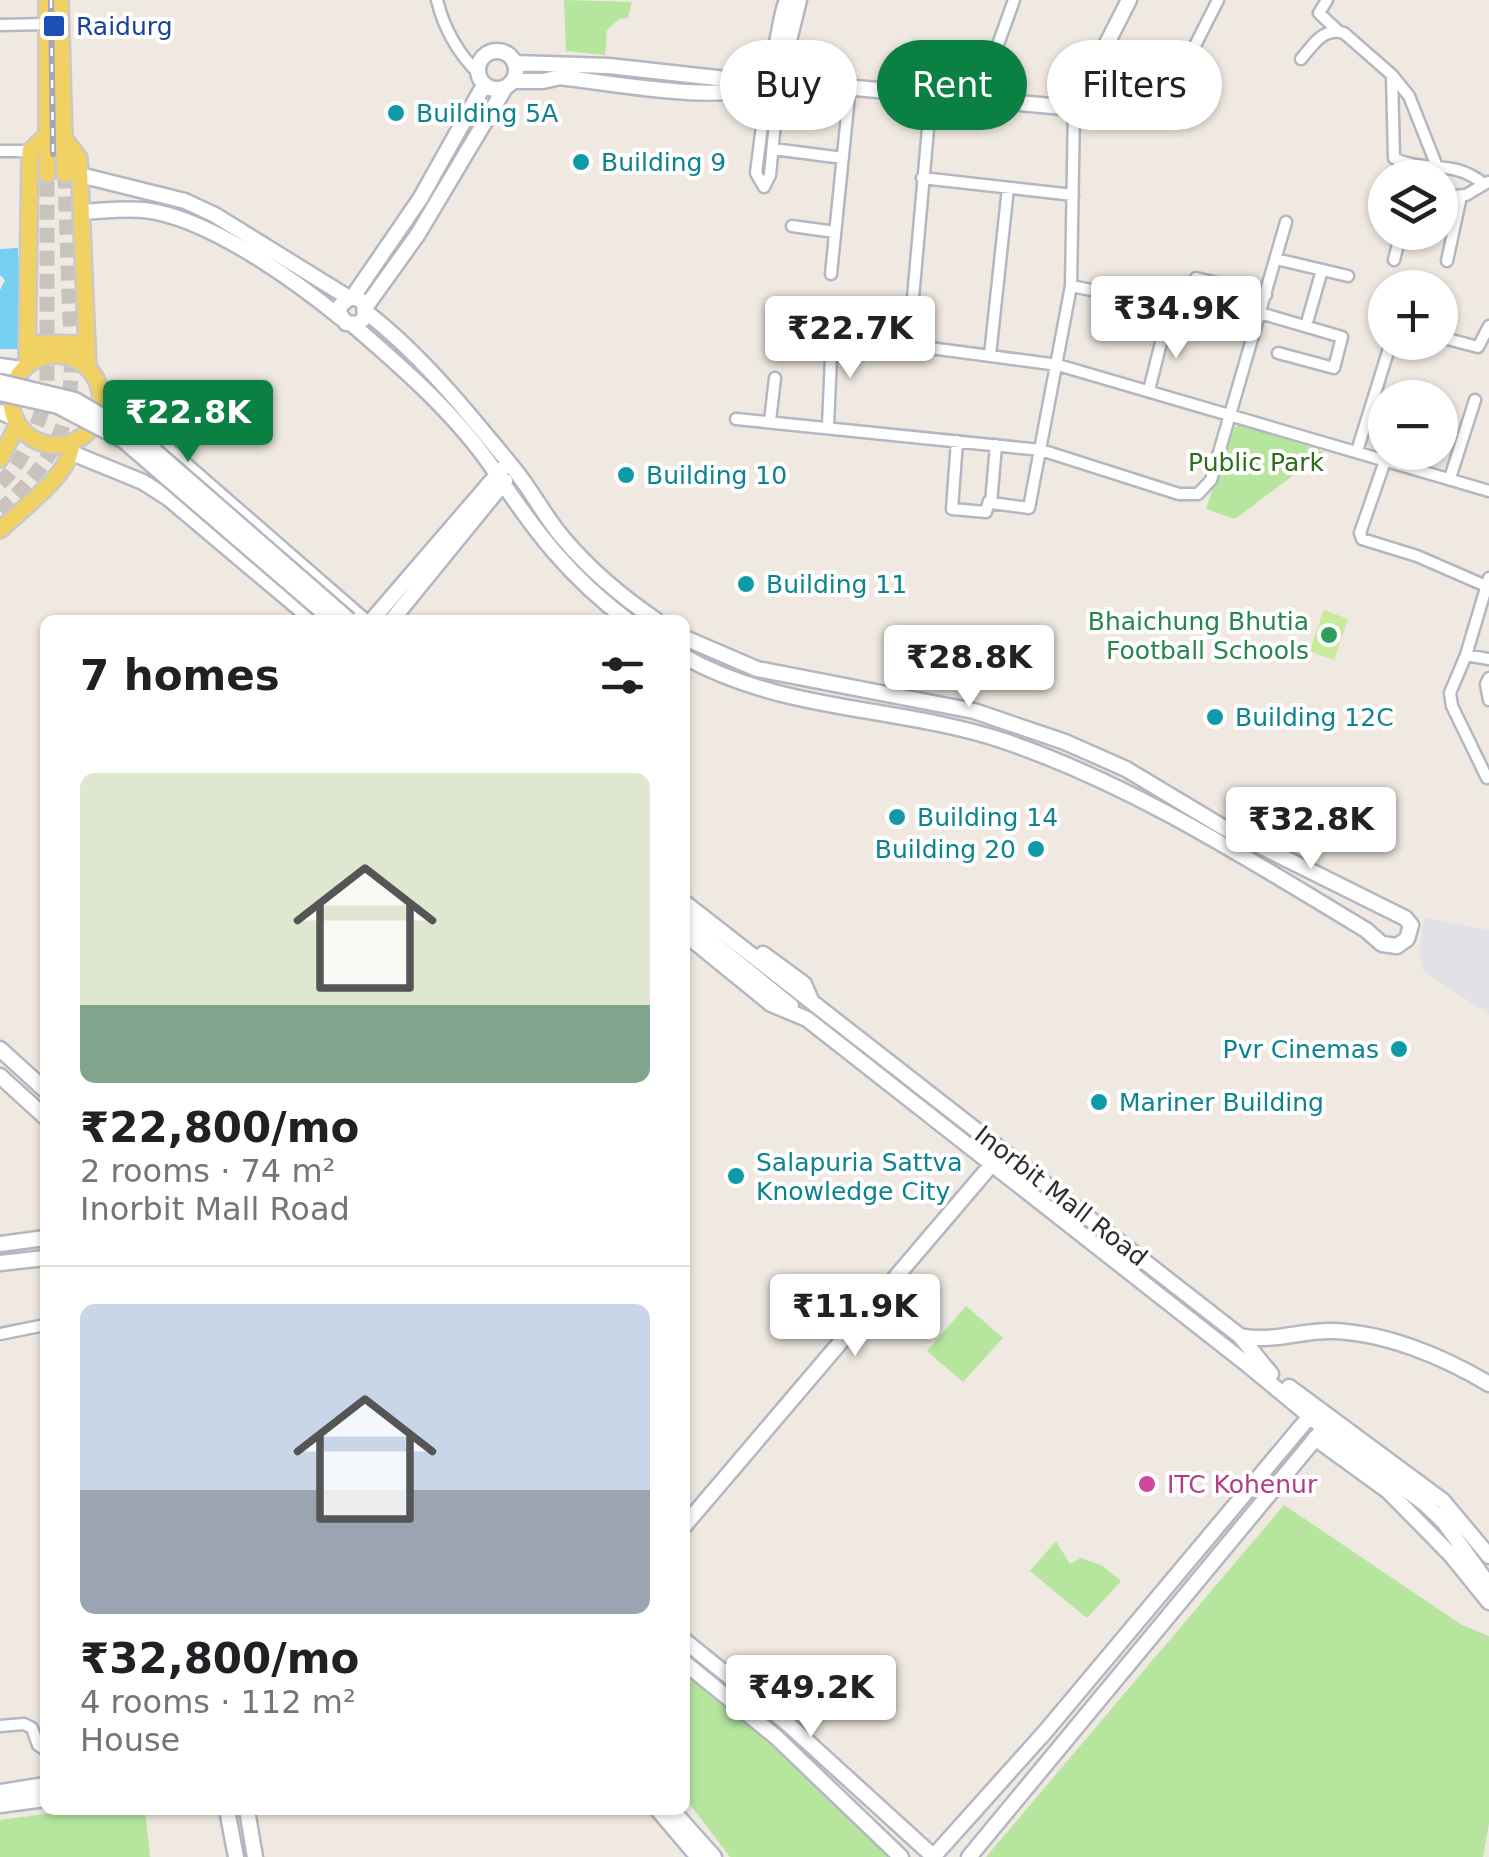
<!DOCTYPE html>
<meta charset="utf-8">
<style>
body{margin:0;font-family:"DejaVu Sans",sans-serif;background:#f2f2f2;color:#202124;height:100vh;display:flex;flex-direction:column;font-size:38px;white-space:nowrap}
*{box-sizing:border-box;margin:0}
p{font-size:32px;color:#757577}
.icon{flex:none;width:55px;height:55px;fill:none;stroke:currentColor;stroke-width:2;stroke-linecap:round;stroke-linejoin:round}
.map{position:relative;flex:1;overflow:hidden}
.panel{position:absolute;left:40px;top:615px;width:650px;height:1200px;display:flex;flex-direction:column;background:#fff;border-radius:15px;box-shadow:0 2px 8px #0004}
.panel>*{flex:none}
.top-card{position:absolute;left:720px;top:40px;width:618px;height:90px;display:flex;gap:20px}
.fabs{position:absolute;left:1368px;top:160px;display:grid;gap:20px}
.fabs a{display:grid;place-items:center;width:90px;height:90px;border-radius:50%;background:#fff;box-shadow:0 2px 8px #0004;font-size:50px}
.price{position:absolute;translate:-50% -85px;padding:0 22px;border-radius:10px;background:#fff;color:#222;font-size:32px;line-height:65px;filter:drop-shadow(0 2px 5px #0008)}
.price::after{content:'';position:absolute;left:50%;top:60px;width:30px;height:22px;margin-left:-15px;background:inherit;clip-path:polygon(0 0,100% 0,50% 100%)}
.price.current{background:#0b8043;color:#fff}
ul{padding:0;list-style:none}
li{display:grid;align-content:center;gap:20px;height:530px;padding:0 40px}
li+li{border-top:2px solid #e0e0e0}
li span{display:grid;place-items:center;height:310px;border-radius:15px;color:#555}
li>.icon{margin-inline-start:auto}
span .icon{width:180px;height:180px;fill:#fffc;stroke-width:1}
li b{font-size:42px}
h2{display:flex;justify-content:space-between;align-items:center;height:120px;padding:0 40px;font-size:42px}
.tag{padding:0 35px;border-radius:45px;background:#fff;box-shadow:0 2px 8px #0004;font-size:35px;line-height:90px}
.tag.current{background:#0b8043;color:#fff}
.map>svg:first-child{display:block}
.industrial{fill:#e3e1e8}
.green{fill:#b6e59e}
.pitch{fill:#c9ec9a}
.water{fill:#75cff0}
.lines{fill:none;stroke-linecap:round;stroke-linejoin:round}
.primary-tunnel{stroke:#c8c4bd;stroke-width:15;stroke-dasharray:15 8;stroke-linecap:butt}
.street-casing{stroke:#b4b7c1;stroke-width:15}
.secondary-casing{stroke:#b4b7c1;stroke-width:19}
.primary-casing{stroke:#c9c9c9;stroke-width:20}
.street{stroke:#fff;stroke-width:10}
.secondary{stroke:#fff;stroke-width:14}
.primary{stroke:#f2d163;stroke-width:15}
.rail-casing{stroke:#a3a6b8;stroke-width:6}
.rail{stroke:#fff;stroke-width:2.5;stroke-dasharray:8;stroke-linecap:butt}
.secondary-bridge-casing{stroke:#b4b7c1;stroke-width:19;stroke-linecap:butt}
.secondary-bridge{stroke:#fff;stroke-width:14}
.transit-dot{fill:#1a4fb4;stroke:#fff;stroke-width:4}
.culture-dot{fill:#0f9aa8;stroke:#fff;stroke-width:4}
.leisure-dot{fill:#2e9e5b;stroke:#fff;stroke-width:4}
.hotel-dot{fill:#d1479c;stroke:#fff;stroke-width:4}
.labels{text-anchor:middle;dominant-baseline:central;stroke-width:8;stroke-linejoin:round;paint-order:stroke}
.transit-label{font-size:25px;fill:#164399;stroke:#fff;text-anchor:start}
.culture-label{font-size:25px;fill:#0d838f;stroke:#fff;text-anchor:start}
.park-label{font-size:25px;fill:#2c6e1b;stroke:#fff}
.leisure-label{font-size:25px;fill:#27864d;stroke:#fff;text-anchor:end}
.street-label{font-size:25px;fill:#2e2e2e;stroke:#fff}
.hotel-label{font-size:25px;fill:#b23c85;stroke:#fff;text-anchor:start}
</style>
<div class="map">
<svg width="1489" height="1857" viewBox="0 0 1489 1857">
<rect width="100%" height="100%" fill="#efe9e1"/>
<path class="industrial" d="M1424,918l65,12v84l-66,-43 -4,-16z"/>
<path class="green" d="M564,0l68,2 -4,16 -9,1 -12,11 -2,25 -39,-4z
M1242,423l82,29 -89,67 -29,-10 27,-81z
M966,1306l37,32 -40,44 -36,-31z
M1284,1505l178,120 27,11v187l-6,34h-497z
M1056,1541l14,23 11,-6 22,8 18,15 -34,37 -57,-47z
M685,1672l84,66 121,119h-160l-45,-59z
M75,1810h70l5,47h-150v-37z"/>
<path class="pitch" d="M1324,610l24,9 -14,41 -25,-9z"/>
<path class="water" d="M18,248l3,63 -3,38h-18v-59l5,-10 -5,-5v-26z"/>
<g class="lines">
<path class="primary-tunnel" d="M0,483c23,-20 42,-63 47,-93v-216
M0,511c24,-23 49,-48 61,-80 15,-42 10,-89 8,-132 -1,-42 -3,-84 -4,-125"/>
<g class="street-casing">
<path id="street" d="M437,0c7,29 20,52 41,73
M1327,0l-8,13 19,18
M0,25l47,-1
M1301,59c12,-14 22,-32 43,-26l48,42 17,21 27,68
M1392,76l2,82c30,16 56,-1 90,26
M1170,95l48,-95
M978,100l36,-100
M773,149l70,9
M0,151h30
M922,178l151,17
M764,187l6,-12 9,-94
M764,187l-8,-14 11,-86
M1440,197l26,-2 22,-13
M792,226l43,6
M1276,259l72,17
M1394,260l7,-28
M1447,261l14,-65
M831,274l19,-188
M1196,278l70,17
M1071,286l76,15
M1407,288l2,-10
M1260,313l82,24 -8,31 -56,-15
M1308,319l14,-49
M780,328l278,37 431,126
M1440,337l38,10 11,-21
M909,343l22,-248
M990,355l18,-167
M1149,390l17,-67
M736,419l305,31 138,44h19l13,-14 75,-258
M770,421l5,-43
M828,426l4,-92
M957,441l-5,68 34,3 3,-11
M996,445l-5,58 38,5 42,-222 3,-178
M1357,451l34,-109
M1385,461l-25,72 2,6 55,17 69,30
M1450,478l25,-78
M1466,655l23,4
M1489,678l-3,6 3,16
M1487,778l-35,-72 -2,-13 16,-38 23,-77
M0,1334l45,-9
M0,1726l24,-2 8,4 6,17 7,5"/>
</g>
<g class="secondary-casing">
<path id="secondary" d="M478 70a19 19 0 1 1 38 0a19 19 0 1 1-38 0Z
M515,63l94,3 135,15c40,-11 30,-49 43,-81
M513,81h30l17,-4c56,7 171,29 219,4l20,-81
M779,81l295,27 55,-108
M80,175l105,26 30,14 134,83h8l7,5 1,14 -7,7 -12,-1 -7,-10 1,-7 9,-8
M81,212c21,-1 43,-4 63,-2 63,7 149,69 197,108
M352,298l68,-99 64,-114
M365,308l53,-74 87,-146
M366,312c56,43 103,102 148,157 18,22 31,48 49,69 27,32 59,59 93,82
M353,325c50,43 106,92 143,148 40,60 73,103 131,147
M0,366l22,3
M100,399l39,26 224,195
M0,412l15,6
M72,453l71,29 25,16 145,122
M372,620l130,-151
M392,620l113,-139
M685,638l72,31 217,42 91,31 61,27 100,60 179,89 6,7 -4,14 -10,7 -15,-2 -16,-14c-118,-71 -234,-146 -365,-190 -104,-34 -218,-28 -316,-83
M685,903l555,433c33,7 61,-6 93,-5 54,2 111,26 156,53
M685,920l106,86
M685,934l86,70 36,15 441,346 82,68 95,71 19,18 45,63
M763,954l41,30 7,16
M0,1049l45,41
M0,1076l45,41
M0,1244l45,-6
M0,1263l45,-5
M1240,1336l31,38
M1289,1387l154,114 46,55
M1315,1438l73,53 63,64 38,47
M685,1525l307,-361
M685,1641l103,83 146,133
M685,1663l91,74 125,120
M0,1792l45,-7
M0,1805l45,-6
M227,1810l9,47
M247,1810l8,47
M658,1810l40,47
M672,1810l42,47
M933,1857l112,-125 265,-316
M969,1857l355,-429"/>
</g>
<g class="primary-casing">
<path id="primary" d="M47,0v174
M60,0l5,174
M63,137l16,21 9,211
M28,343l59,1
M11 400a45 45 0 1 1 90 0a45 45 0 1 1-90 0Z
M27,364l3,-213 18,-17
M0,459l18,-35
M0,530c20,-20 73,-57 71,-86"/>
</g>
<use href="#street" class="street"/>
<use href="#secondary" class="secondary"/>
<use href="#primary" class="primary"/>
<g class="rail-casing">
<path id="rail" d="M51,0l2,154"/>
</g>
<use href="#rail" class="rail"/>
<g class="secondary-bridge-casing">
<path id="secondary-bridge" d="M0,382l75,18 65,38 209,182
M0,393l58,13 65,34 209,180"/>
</g>
<use href="#secondary-bridge" class="secondary-bridge"/>
</g>
<rect class="transit-dot" x="42" y="14" width="24" height="24" rx="5"/>
<g class="culture-dot">
<circle cx="396" cy="113" r="10"/>
<circle cx="581" cy="162" r="10"/>
<circle cx="626" cy="475" r="10"/>
<circle cx="746" cy="584" r="10"/>
<circle cx="1215" cy="717" r="10"/>
<circle cx="897" cy="817" r="10"/>
<circle cx="1036" cy="849" r="10"/>
<circle cx="1399" cy="1049" r="10"/>
<circle cx="1099" cy="1102" r="10"/>
<circle cx="736" cy="1176" r="10"/>
</g>
<circle class="leisure-dot" cx="1329" cy="635" r="10"/>
<circle class="hotel-dot" cx="1147" cy="1484" r="10"/>
<g class="labels">
<g class="transit-label">
<text x="76" y="26">Raidurg</text>
</g>
<g class="culture-label">
<text x="416" y="113">Building 5A</text>
<text x="601" y="162">Building 9</text>
<text x="646" y="475">Building 10</text>
<text x="766" y="584">Building 11</text>
<text x="1235" y="717">Building 12C</text>
<text x="917" y="817">Building 14</text>
<text x="1016" y="849" text-anchor="end">Building 20</text>
<text x="1379" y="1049" text-anchor="end">Pvr Cinemas</text>
<text x="1119" y="1102">Mariner Building</text>
<text x="756" y="1162">Salapuria Sattva<tspan x="756" dy="29">Knowledge City</tspan></text>
</g>
<g class="park-label">
<text x="1256" y="462">Public Park</text>
</g>
<g class="leisure-label">
<text x="1309" y="621">Bhaichung Bhutia<tspan x="1309" dy="29">Football Schools</tspan></text>
</g>
<g class="street-label">
<text transform="translate(1061 1196) rotate(38)">Inorbit Mall Road</text>
</g>
<g class="hotel-label">
<text x="1167" y="1484">ITC Kohenur</text>
</g>
</g>
</svg>
<div class="fabs">
<a><svg class="icon" aria-label="layers" viewBox="0 0 24 24"><path d="M12 4l9 5-9 5-9-5zM3 14l9 5 9-5"/></svg></a>
<a>+</a>
<a>−</a>
</div>
<b class="price" style="left:1176px;top:361px">₹34.9K</b>
<b class="price" style="left:850px;top:381px">₹22.7K</b>
<b class="price current" style="left:188px;top:465px">₹22.8K</b>
<b class="price" style="left:969px;top:710px">₹28.8K</b>
<b class="price" style="left:1311px;top:872px">₹32.8K</b>
<b class="price" style="left:855px;top:1359px">₹11.9K</b>
<b class="price" style="left:811px;top:1740px">₹49.2K</b>
<div class="top-card">
<a class="tag">Buy</a>
<a class="tag current">Rent</a>
<a class="tag">Filters</a>
</div>
<section class="panel">
<h2>7 homes<svg class="icon" aria-label="filters" viewBox="0 0 24 24"><path d="M4 7h16M4 17h16"/><circle cx="9" cy="7" r="2"/><circle cx="15" cy="17" r="2"/></svg></h2>
<ul>
<li><span style="background:linear-gradient(#dfe7d0 75%,#7fa58c 0)"><svg class="icon" aria-label="home" viewBox="0 0 24 24"><path d="M3 11l9-7 9 7M6 9v11h12V9"/></svg></span><div><b>₹22,800/mo</b><p>2 rooms · 74 m²</p><p>Inorbit Mall Road</p></div></li>
<li><span style="background:linear-gradient(#c9d6e8 60%,#9aa5b1 0)"><svg class="icon" aria-label="home" viewBox="0 0 24 24"><path d="M3 11l9-7 9 7M6 9v11h12V9"/></svg></span><div><b>₹32,800/mo</b><p>4 rooms · 112 m²</p><p>House</p></div></li>
</ul>
</section>
</div>
